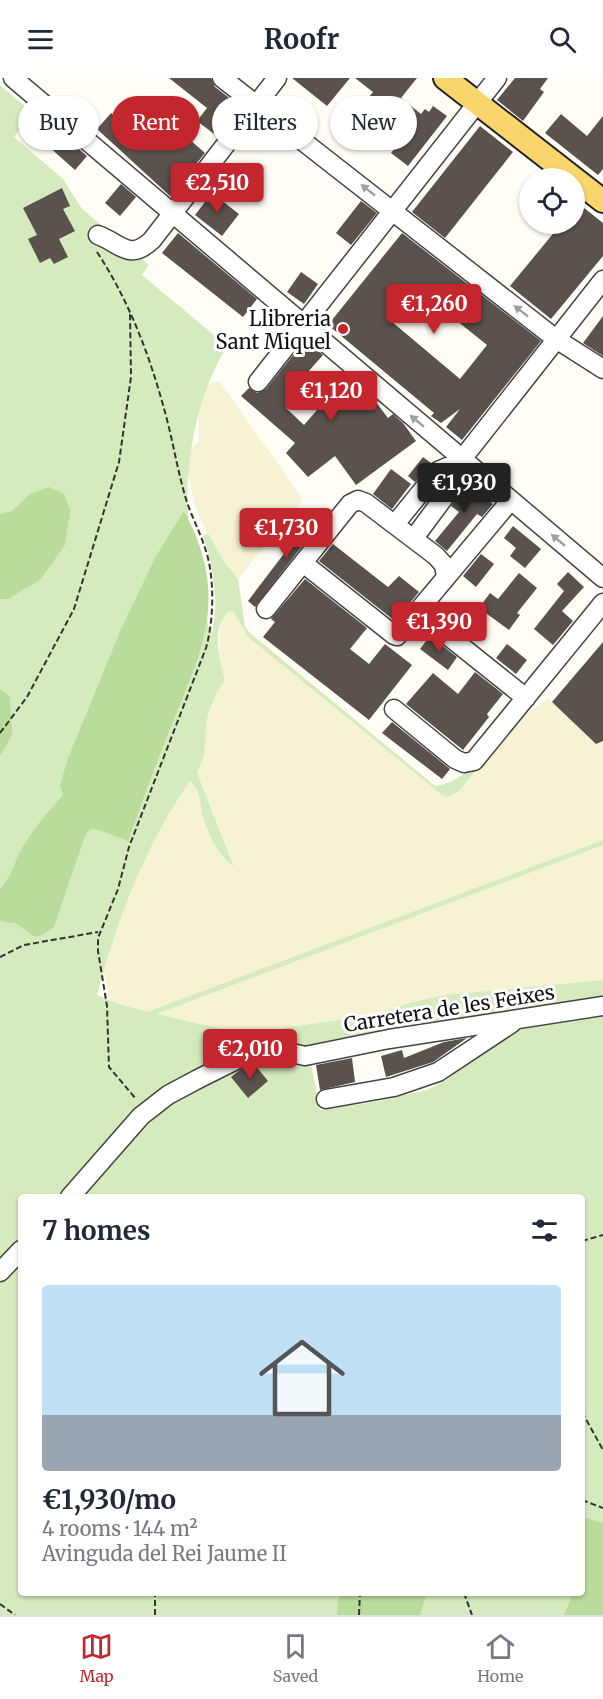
<!DOCTYPE html>
<meta charset="utf-8">
<style>
body{margin:0;font-family:Merriweather,serif;background:#f2f2f3;color:#1f2937;height:100vh;display:flex;flex-direction:column;font-size:22px;white-space:nowrap}
*{box-sizing:border-box;margin:0}
p{font-size:20px;color:#747a83}
.icon{flex:none;width:33px;height:33px;fill:none;stroke:currentColor;stroke-width:2;stroke-linecap:round;stroke-linejoin:round}
.map{position:relative;flex:1;overflow:hidden}
.side{position:absolute;left:18px;top:1116px;width:567px;height:402px;display:flex;flex-direction:column;background:#fff;border-radius:6px;box-shadow:0 2px 4px #0004}
.side>*{flex:none}
.hud{position:absolute;left:18px;top:18px;width:567px;height:54px;display:flex;gap:12px}
.buttons{position:absolute;left:519px;top:90px;display:grid;gap:12px}
.buttons a{display:grid;place-items:center;width:66px;height:66px;border-radius:50%;background:#fff;box-shadow:0 2px 4px #0004;font-size:30px}
.price{position:absolute;translate:-50% -51px;padding:0 14px;border-radius:6px;background:#c4262e;color:#fff;font-size:20px;line-height:39px;filter:drop-shadow(0 2px 3px #0008)}
.price::after{content:'';position:absolute;left:50%;top:36px;width:18px;height:14px;margin-left:-9px;background:inherit;clip-path:polygon(0 0,100% 0,50% 100%)}
.price.current{background:#222;color:#fff}
ul{padding:0;list-style:none}
li{display:grid;align-content:center;gap:12px;height:318px;padding:0 24px}
li span{display:grid;place-items:center;height:186px;border-radius:6px;color:#555}
li>.icon{margin-inline-start:auto}
span .icon{width:108px;height:108px;fill:#fffc;stroke-width:1}
li b{font-size:26px}
h2{display:flex;justify-content:space-between;align-items:center;height:72px;padding:0 24px;font-size:26px}
.chip{padding:0 21px;border-radius:27px;background:#fff;box-shadow:0 2px 4px #0004;font-size:21px;line-height:54px}
.chip.current{background:#c4262e;color:#fff}
header{display:flex;justify-content:space-between;align-items:center;height:78px;padding:0 24px;background:#fff;font-size:27px;font-weight:700}
.tab-bar{display:flex;justify-content:space-around;align-items:center;height:84px;border-top:2px solid #e0e1e3;background:#fff;font-size:16px;color:#747a83}
.tab-bar a{display:grid;justify-items:center;gap:3px}
.tab-bar .current{color:#c4262e}
.map>svg:first-child{display:block}
.farmland{fill:#f6f3d4}
.green{fill:#d5ebbd;fill-rule:evenodd}
.forest{fill:#b9dc9c}
.building{fill:#5a524d;fill-rule:evenodd}
.lines{fill:none;stroke-linecap:round;stroke-linejoin:round}
.minor-casing{stroke:#444;stroke-width:21}
.major-casing{stroke:#222;stroke-width:26}
.path{stroke:#333;stroke-width:2;stroke-dasharray:6 3;stroke-linecap:butt}
.minor{stroke:#fff;stroke-width:18}
.major{stroke:#f9d66b;stroke-width:22}
.oneway{fill:#a0a0a0}
.poi-dot{fill:#c4262e;stroke:#fff;stroke-width:2}
.labels{text-anchor:middle;dominant-baseline:central;stroke-width:6;stroke-linejoin:round;paint-order:stroke}
.poi-label{font-size:20px;fill:#111;stroke:#fff;text-anchor:end}
.street-label{font-size:20px;fill:#111;stroke:#fff}
</style>
<header><svg class="icon" aria-label="menu" viewBox="0 0 24 24"><path d="M4 6h16M4 12h16M4 18h16"/></svg>Roofr<svg class="icon" aria-label="search" viewBox="0 0 24 24"><circle cx="10" cy="10" r="6"/><path d="M15 15l6 6"/></svg></header>
<div class="map">
<svg width="603" height="1537" viewBox="0 0 603 1537">
<rect width="100%" height="100%" fill="#fffdf5"/>
<path class="farmland" d="M219,303l84,118 -65,80 -15,-19 -22,-39 -6,-16 -8,-35 1,-17 11,-12v-39l1,-9 10,-9z
M233,533l15,26 194,158 16,-3 66,-77 25,-16 47,45 5,-2 2,1v97l-492,186 -2,-30 -8,-41v-19l86,-159 7,8 4,10 10,35 26,36 -39,-100 24,-114 1,-29 8,-11z
M603,767v135l-158,15 -36,8 -32,11 -93,14 -36,11 -107,-19z"/>
<path class="green" d="M0,7l33,28 -19,24 49,42 19,30 67,56 -7,10 85,71c-31,51 -44,121 -38,180 4,37 12,73 22,109 9,-28 2,-72 -8,-99l5,-3 15,27 15,19 7,47 4,6 186,154c31,-2 67,-49 89,-71l-66,77 -10,5 -6,-2 -194,-158 -15,-26 -5,1c-17,16 -9,48 -3,68 -9,13 -17,29 -19,45 -2,19 2,28 -9,47l37,95c-14,-10 -25,-30 -30,-47 -4,-13 -3,-29 -14,-39 -46,66 -72,137 -93,214l19,8 31,9 456,-172v5l-446,169 65,15 41,6 21,-7 93,-14 32,-11 36,-8 158,-15v23l-294,50 11,57 55,-8 52,-12 19,-10 58,-45c10,-5 22,-5 31,-11l68,-9v600h-603zM21,1119h561v396h-561z"/>
<path class="forest" d="M49,409l15,7 6,16 -5,35 -25,35 -32,19h-8v-85l12,-3 18,-17z
M184,433c47,87 18,139 -16,223 -14,35 -27,71 -40,107l-29,-11 -8,-1 -5,4 -32,94c-20,15 -19,10 -35,-2 -4,-3 -13,-2 -19,-4v-32c13,-14 12,-21 20,-37 11,-21 27,-39 43,-57l-3,-10 8,-27 54,-131 34,-71z
M0,611l10,7 2,39 -12,21z
M582,1439l21,6v92h-39l9,-22h9z
M343,1515h84l-7,22h-83l1,-15z"/>
<path class="building" d="M169,0h42l4,9 26,20 -23,30 -21,-16 10,-13z
M292,0h58l-23,28z
M355,0h62l-16,20 20,16 4,-5 4,3 4,-6 14,10 -39,50 -17,-13 12,-15 -21,-17 -6,8 -20,-16 17,-21z
M515,0h33l-8,11 4,3 -21,29 -26,-21z
M36,34l51,44 -12,14 -36,-32 2,-2 -15,-12z
M111,35l15,14 8,-8 32,30 15,-17 24,21 -35,43 -73,-67z
M561,36l26,22 16,-20v53l-5,6 -53,-42z
M480,48l33,26 -68,86 -33,-26z
M121,106l15,13 -16,19 -15,-13z
M62,110l8,18 -7,3 12,22 -16,8 9,18 -14,7 -4,-6 -10,5 -12,-24 9,-4 -14,-27z
M212,115l27,21 -17,22 -27,-21z
M574,122l29,23v33l-52,63 -41,-33 51,-62h13z
M361,123l16,12 -26,32 -15,-12z
M178,155l79,66 -14,18 -81,-64z
M402,155l139,108 -79,99 -16,-13 14,-18 -19,14 -10,-7 3,-3 -106,-88zM416,210l71,57 -27,34 -69,-58z
M301,194l17,12 -14,20 -17,-12z
M603,238v40l-20,-13z
M305,262l18,15 -15,17 5,4 -27,32 18,17 20,-23 1,2 23,-27 24,20 16,21 5,-4 10,9 13,18 -60,44 -21,-29 -27,21 -22,-24 9,-10 -54,-47 8,-8 8,5 9,-4z
M423,379l8,6 -16,19 -7,-6z
M391,391l20,15 -19,25 -19,-15z
M468,402l14,10 -2,4 13,10 -11,13 -5,-3 -30,37 -12,-10 24,-29 -8,-6z
M315,435l8,6 -68,88 -7,-6z
M513,448l28,23 -16,19 -15,-12 6,-8 -12,-10z
M333,466l55,43 11,-11 20,16 -24,29 -76,-60z
M481,476l13,10 -18,23 -13,-11z
M568,494l16,15 -22,24 11,10 -20,24 -19,-16 30,-38 -7,-7z
M519,495l18,15 -20,25 3,2 -11,15 -30,-22 11,-15 8,6z
M305,501l62,49 -17,21 19,15 16,-20 27,21 -43,55 -106,-83 12,-15 -4,-3z
M458,528l21,16 -11,15 -21,-16z
M430,558l27,21 -9,13 -28,-21z
M603,564v99l-7,3 -44,-42z
M507,566l20,16 -11,14 -20,-16z
M475,594l28,22 -16,20 2,3 -26,33 -57,-46 27,-31 25,21z
M392,644l58,47 -8,10 -60,-46z
M467,960l-34,24 -47,15 -5,-21 21,-6 2,8 40,-16z
M352,980l3,24 -35,8 -4,-25z
M255,987l13,16 -20,17 -17,-21 9,-7z"/>
<g class="lines">
<g class="minor-casing">
<path id="minor" d="M13,0l590,500
M222,0l334,261 47,30
M98,157c22,8 31,27 54,5l125,-162
M258,304l239,-304
M395,446l43,-53 9,-4 8,1 148,-188
M414,460l40,-54 1,-16
M303,485l91,72 3,1 114,-136
M266,531l84,-105 8,-4 8,3 70,53 8,9 2,12
M417,533l109,87
M394,631l61,50 9,4 10,-2 129,-158
M326,1021l68,-12 44,-15 74,-49
M70,1119l71,-81 27,-21 30,-16 38,-19 26,-9 13,-2 30,7 84,-17 214,-33
M0,1194l21,-22"/>
</g>
<g class="major-casing">
<path id="major" d="M445,0l158,123"/>
</g>
<path class="path" d="M97,174c33,50 54,107 69,164 7,26 11,51 18,76 5,20 15,37 21,56 10,28 9,72 1,100l-77,199 -11,42 -20,49v13l9,55 2,61 27,32
M0,655l27,-36 47,-88 45,-147 12,-85 -1,-64
M0,879l24,-12 74,-13
M582,1163l21,-6
M582,1334l21,38
M582,1422l21,8
M464,1515l8,22
M0,1526l15,11
M155,1537v-22
M359,1537l1,-22"/>
<use href="#minor" class="minor"/>
<use href="#major" class="major"/>
</g>
<defs><path id="oneway-solid" d="M-6-.8H1V-3.2L6.5 0L1 3.2V.8H-6Z" transform="scale(1.5)"/></defs>
<g class="oneway">
<use href="#oneway-solid" transform="translate(368 112) rotate(-142)"/>
<use href="#oneway-solid" transform="translate(521 233) rotate(-142)"/>
<use href="#oneway-solid" transform="translate(417 343) rotate(-140)"/>
<use href="#oneway-solid" transform="translate(558 462) rotate(-140)"/>
</g>
<circle class="poi-dot" cx="343" cy="251" r="6"/>
<g class="labels">
<g class="poi-label">
<text x="331" y="240">Llibreria<tspan x="331" dy="23">Sant Miquel</tspan></text>
</g>
<g class="street-label">
<text transform="translate(449 930) rotate(-9)">Carretera de les Feixes</text>
</g>
</g>
</svg>
<div class="buttons">
<a><svg class="icon" aria-label="locate" viewBox="0 0 24 24"><circle cx="12" cy="12" r="6"/><path d="M12 2v4M12 18v4M2 12h4M18 12h4"/></svg></a>
</div>
<b class="price" style="left:217px;top:136px">€2,510</b>
<b class="price" style="left:434px;top:257px">€1,260</b>
<b class="price" style="left:331px;top:344px">€1,120</b>
<b class="price current" style="left:464px;top:436px">€1,930</b>
<b class="price" style="left:286px;top:481px">€1,730</b>
<b class="price" style="left:439px;top:575px">€1,390</b>
<b class="price" style="left:250px;top:1002px">€2,010</b>
<div class="hud">
<a class="chip">Buy</a>
<a class="chip current">Rent</a>
<a class="chip">Filters</a>
<a class="chip">New</a>
</div>
<section class="side">
<h2>7 homes<svg class="icon" aria-label="filters" viewBox="0 0 24 24"><path d="M4 7h16M4 17h16"/><circle cx="9" cy="7" r="2"/><circle cx="15" cy="17" r="2"/></svg></h2>
<ul>
<li><span style="background:linear-gradient(#bfe0f5 70%,#9aa5b1 0)"><svg class="icon" aria-label="home" viewBox="0 0 24 24"><path d="M3 11l9-7 9 7M6 9v11h12V9"/></svg></span><div><b>€1,930/mo</b><p>4 rooms · 144 m²</p><p>Avinguda del Rei Jaume II</p></div></li>
</ul>
</section>
</div>
<nav class="tab-bar">
<a class="current"><svg class="icon" aria-label="map" viewBox="0 0 24 24"><path d="M3 6l6-2 6 2 6-2v14l-6 2-6-2-6 2zM9 4v14M15 6v14"/></svg>Map</a>
<a><svg class="icon" aria-label="saved" viewBox="0 0 24 24"><path d="M7 4h10v16l-5-4-5 4z"/></svg>Saved</a>
<a><svg class="icon" aria-label="home" viewBox="0 0 24 24"><path d="M3 11l9-7 9 7M6 9v11h12V9"/></svg>Home</a>
</nav>
